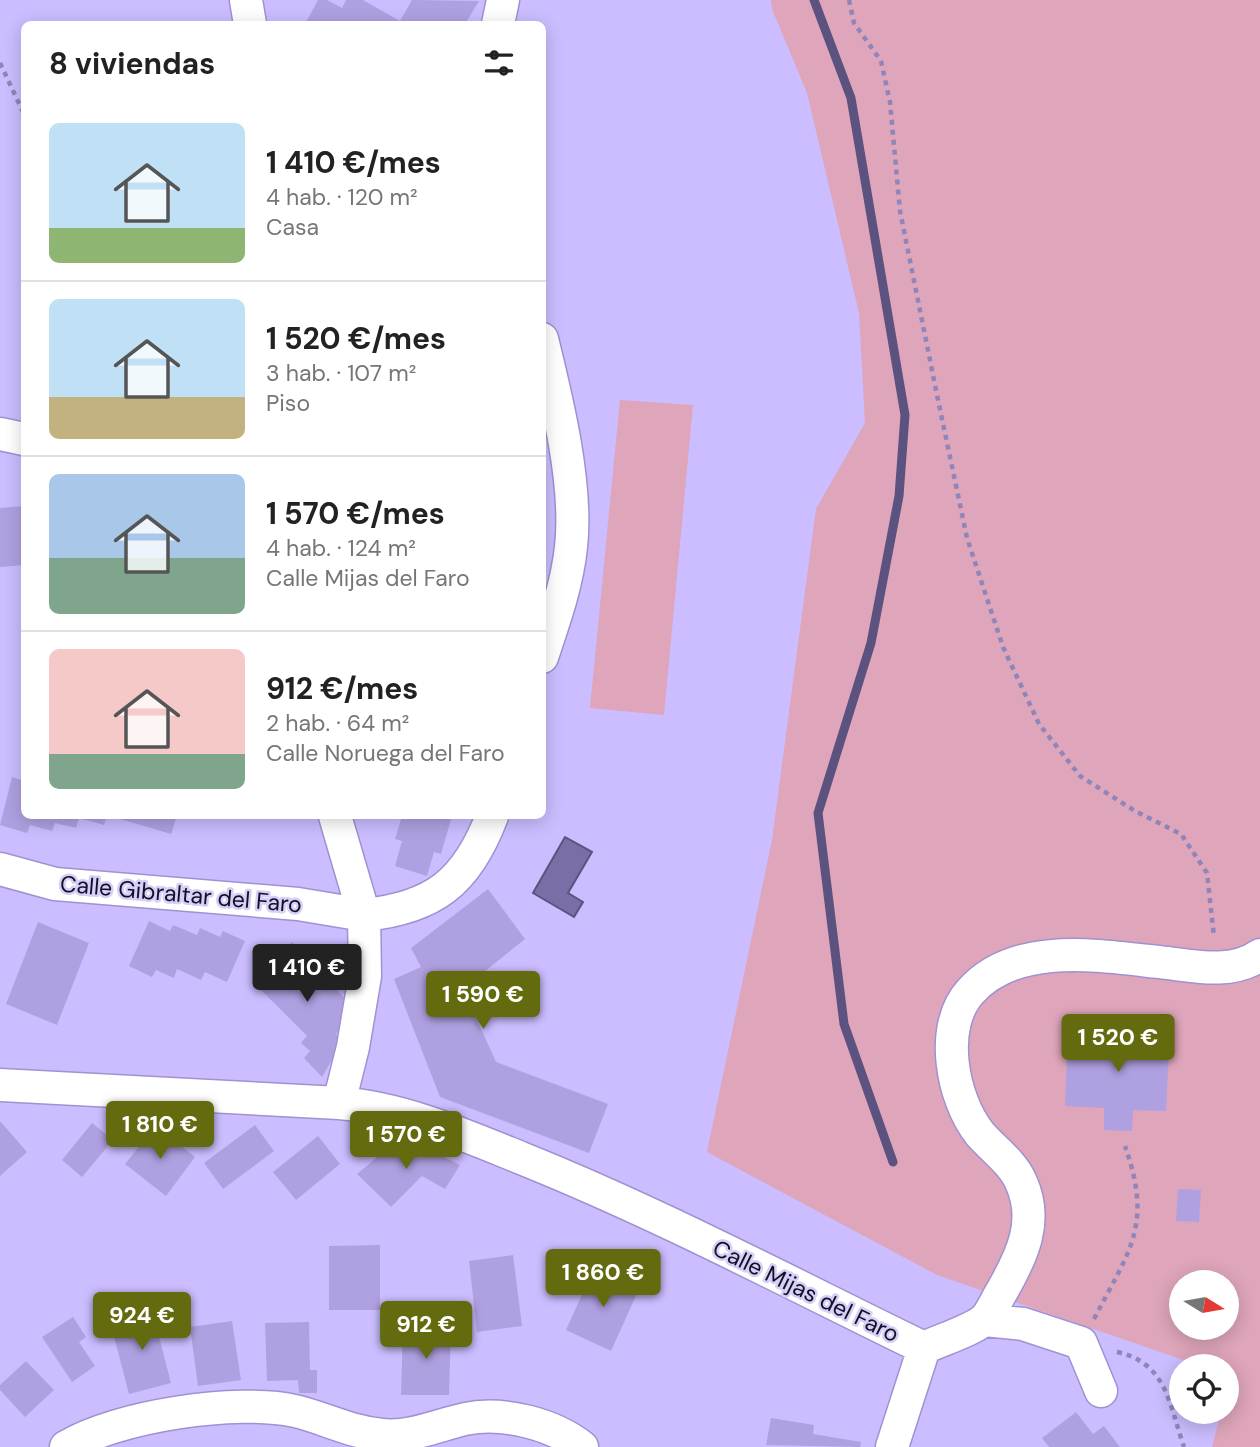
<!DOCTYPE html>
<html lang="es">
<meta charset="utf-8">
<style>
body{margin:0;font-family:"DM Sans",sans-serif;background:#f2f2f2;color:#222;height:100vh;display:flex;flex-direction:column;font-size:26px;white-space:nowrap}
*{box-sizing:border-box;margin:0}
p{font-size:23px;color:#767676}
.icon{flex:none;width:38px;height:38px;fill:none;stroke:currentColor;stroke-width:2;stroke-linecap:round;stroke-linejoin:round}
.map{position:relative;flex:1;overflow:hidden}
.side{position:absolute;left:21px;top:21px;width:525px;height:798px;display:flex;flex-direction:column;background:#fff;border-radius:10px;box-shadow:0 4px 18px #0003}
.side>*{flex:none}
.needle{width:46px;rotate:101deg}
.buttons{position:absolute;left:1169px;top:1270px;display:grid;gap:14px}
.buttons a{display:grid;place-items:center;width:70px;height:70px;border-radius:50%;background:#fff;box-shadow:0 4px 18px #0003;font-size:35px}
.price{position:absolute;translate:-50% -60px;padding:0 16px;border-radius:7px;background:#646b0e;color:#fff;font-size:23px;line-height:46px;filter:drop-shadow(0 2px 4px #0008)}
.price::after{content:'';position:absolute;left:50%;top:42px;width:21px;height:16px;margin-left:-10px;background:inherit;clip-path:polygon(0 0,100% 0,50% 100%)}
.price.active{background:#222;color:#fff}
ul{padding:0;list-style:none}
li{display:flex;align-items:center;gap:21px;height:175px;padding:0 28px}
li+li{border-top:2px solid #e0e0e0}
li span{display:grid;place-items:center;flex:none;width:196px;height:140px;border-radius:10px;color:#555}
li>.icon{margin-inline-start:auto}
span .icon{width:84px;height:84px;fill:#fffc;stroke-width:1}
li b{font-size:30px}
h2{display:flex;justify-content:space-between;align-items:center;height:84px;padding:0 28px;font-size:30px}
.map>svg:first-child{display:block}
.green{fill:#dea5bb;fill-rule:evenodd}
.water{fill:#7b6ea6;stroke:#5c5280;stroke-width:2}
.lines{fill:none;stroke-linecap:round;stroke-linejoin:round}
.stream{stroke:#5c5280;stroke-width:9}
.building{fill:#afa1e1}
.minor-casing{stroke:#a092d1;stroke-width:35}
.path{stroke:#9085b9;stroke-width:4.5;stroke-dasharray:5 5;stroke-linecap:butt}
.minor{stroke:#fff;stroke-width:32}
.labels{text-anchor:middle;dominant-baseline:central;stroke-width:5;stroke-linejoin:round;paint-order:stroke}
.street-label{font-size:23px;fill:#150f26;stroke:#d6cff7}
</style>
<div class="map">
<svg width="1260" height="1447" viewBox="0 0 1260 1447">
<rect width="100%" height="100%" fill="#cbbdff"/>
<path class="green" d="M771,0h489v1447h-48l9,-35h6l4,-36 -4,-2v-7h-23l-267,-92 -230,-123 65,-312 44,-331 49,-86 -6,-110 -52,-220 -35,-84zM1181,1283h46v45h-46z
M620,400l73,5 -29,310 -74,-7z"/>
<path class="water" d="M565,837l27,15 -24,41 15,9 -9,15 -41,-24z"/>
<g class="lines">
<path class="stream" d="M814,0l37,98 54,317 -6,81 -28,147 -53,170 26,211 49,138"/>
</g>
<path class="building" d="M318,0h9l15,8 4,-8h17l37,21 12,-21 67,1 -14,23h-160z
M24,506v59l-24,2v-59z
M12,777l12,4v35h83l-3,9 -25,-7 -3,10 -21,-5 -3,8 -22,-6 -3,8 -27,-8z
M110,816h67l-6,18z
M402,816h50l-11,38 -7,-2 -7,24 -32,-10 7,-25 -7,-2z
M488,889l37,50 -62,50 33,73 112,42 -19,49 -149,-56 -46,-118 27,-12 -10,-19z
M149,921l21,10 3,-6 24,10 3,-7 20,9 3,-6 22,10 -18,41 -22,-10 -4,8 -24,-11 -3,9 -18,-8 -4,7 -23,-11z
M38,922l51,21 -32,82 -51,-21z
M292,942l56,60 -6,6 10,9 -16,17 7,7 -21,36 -18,-19 6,-7 -9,-8 6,-7 -53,-53z
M1068,1030l102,3 -4,78 -33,-1 -1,21 -28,-1v-22l-39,-2z
M0,1121l27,31 -27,24z
M92,1123l21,17 -31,37 -20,-17z
M255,1125l19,26 -51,38 -19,-26z
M156,1126l39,31 -29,39 -41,-32z
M318,1136l22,28 -44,36 -23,-28z
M400,1138l21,20 9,-8 30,15 -15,24 -23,-13 -31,31 -34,-33z
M1178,1189l23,1 -2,32 -23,-1z
M380,1245v65h-51v-64z
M513,1255l9,71 -45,6 -8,-71z
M594,1268l45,21 -28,62 -45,-21z
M150,1302l21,81 -42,11 -17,-65 22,-6 -4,-15z
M73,1317l13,20 -7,5 16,24 -23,16 -30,-45z
M232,1321l9,59 -43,6 -8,-59z
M309,1322l1,48h7v23h-18l-1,-13 -31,1 -2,-58z
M403,1326l48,1 -2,68h-48z
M26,1361l28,29 -29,27 -25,-27v-5z
M1076,1412l17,22 11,-8 16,21h-71l-7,-9z
M771,1418l43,7 -1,9 48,8 -1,5 -94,-2z"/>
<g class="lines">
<g class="minor-casing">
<path id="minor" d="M246,0l4,24
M498,24l5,-24
M542,339c15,61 36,146 29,208 -4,38 -17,74 -29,110
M0,434l24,5
M0,869l55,15 243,20 66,11 -29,-99
M0,1085l339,18c63,5 123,31 182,55 137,55 269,125 403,190
M339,1103l14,-56 12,-71 -1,-61c70,-7 103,-33 128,-99
M985,1320l38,4 58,19 20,48
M924,1348c14,-7 52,-19 62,-30 6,-7 11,-19 16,-27 20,-35 37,-70 19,-109 -8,-19 -27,-32 -41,-48 -28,-35 -42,-108 -9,-143 47,-52 134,-34 197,-28 30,4 65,11 92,-8
M66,1447c51,-31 171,-49 229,-36 30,7 54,21 87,24 29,3 56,-10 83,-16 38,-8 88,5 117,28
M892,1447l32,-99"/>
</g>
<path class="path" d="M849,0l5,23 27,38 9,41 10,109 37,184 30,143 36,109 36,77 41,52 55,35 46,23 26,39 7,64
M0,63l24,51
M1094,1319c36,-70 59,-93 31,-173
M1117,1352c50,11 52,52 67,95"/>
<use href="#minor" class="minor"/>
</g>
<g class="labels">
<g class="street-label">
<text transform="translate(181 894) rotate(5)">Calle Gibraltar del Faro</text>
<text transform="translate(806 1291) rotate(26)">Calle Mijas del Faro</text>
</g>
</g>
</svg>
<div class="buttons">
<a><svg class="needle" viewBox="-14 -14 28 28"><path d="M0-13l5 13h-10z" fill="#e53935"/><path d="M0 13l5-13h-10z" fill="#767676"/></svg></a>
<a><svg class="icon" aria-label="locate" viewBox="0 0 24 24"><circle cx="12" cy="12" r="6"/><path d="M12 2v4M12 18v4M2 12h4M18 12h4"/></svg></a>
</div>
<b class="price active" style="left:307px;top:1004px">1 410 €</b>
<b class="price" style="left:483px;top:1031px">1 590 €</b>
<b class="price" style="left:1118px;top:1074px">1 520 €</b>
<b class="price" style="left:160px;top:1161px">1 810 €</b>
<b class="price" style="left:406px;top:1171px">1 570 €</b>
<b class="price" style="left:603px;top:1309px">1 860 €</b>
<b class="price" style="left:142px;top:1352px">924 €</b>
<b class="price" style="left:426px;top:1361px">912 €</b>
<section class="side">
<h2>8 viviendas<svg class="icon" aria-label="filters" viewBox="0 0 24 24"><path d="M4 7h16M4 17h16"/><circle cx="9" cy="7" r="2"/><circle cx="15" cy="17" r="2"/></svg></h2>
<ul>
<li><span style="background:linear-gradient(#bfe0f5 75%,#8fb573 0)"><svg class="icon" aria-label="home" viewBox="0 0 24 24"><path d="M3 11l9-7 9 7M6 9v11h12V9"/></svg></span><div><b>1 410 €/mes</b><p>4 hab. · 120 m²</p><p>Casa</p></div></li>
<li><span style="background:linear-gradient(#bfe0f5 70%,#c2b280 0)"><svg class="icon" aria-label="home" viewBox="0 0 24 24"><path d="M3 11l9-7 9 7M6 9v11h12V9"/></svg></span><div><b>1 520 €/mes</b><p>3 hab. · 107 m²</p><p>Piso</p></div></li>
<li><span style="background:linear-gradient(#a9c7e8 60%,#7fa58c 0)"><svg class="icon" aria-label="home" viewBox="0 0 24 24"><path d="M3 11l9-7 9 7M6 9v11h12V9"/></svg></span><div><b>1 570 €/mes</b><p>4 hab. · 124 m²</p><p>Calle Mijas del Faro</p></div></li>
<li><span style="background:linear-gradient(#f6c9c9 75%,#7fa58c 0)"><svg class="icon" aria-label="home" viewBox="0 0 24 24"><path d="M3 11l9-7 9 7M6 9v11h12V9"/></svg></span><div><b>912 €/mes</b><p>2 hab. · 64 m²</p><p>Calle Noruega del Faro</p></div></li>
</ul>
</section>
</div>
